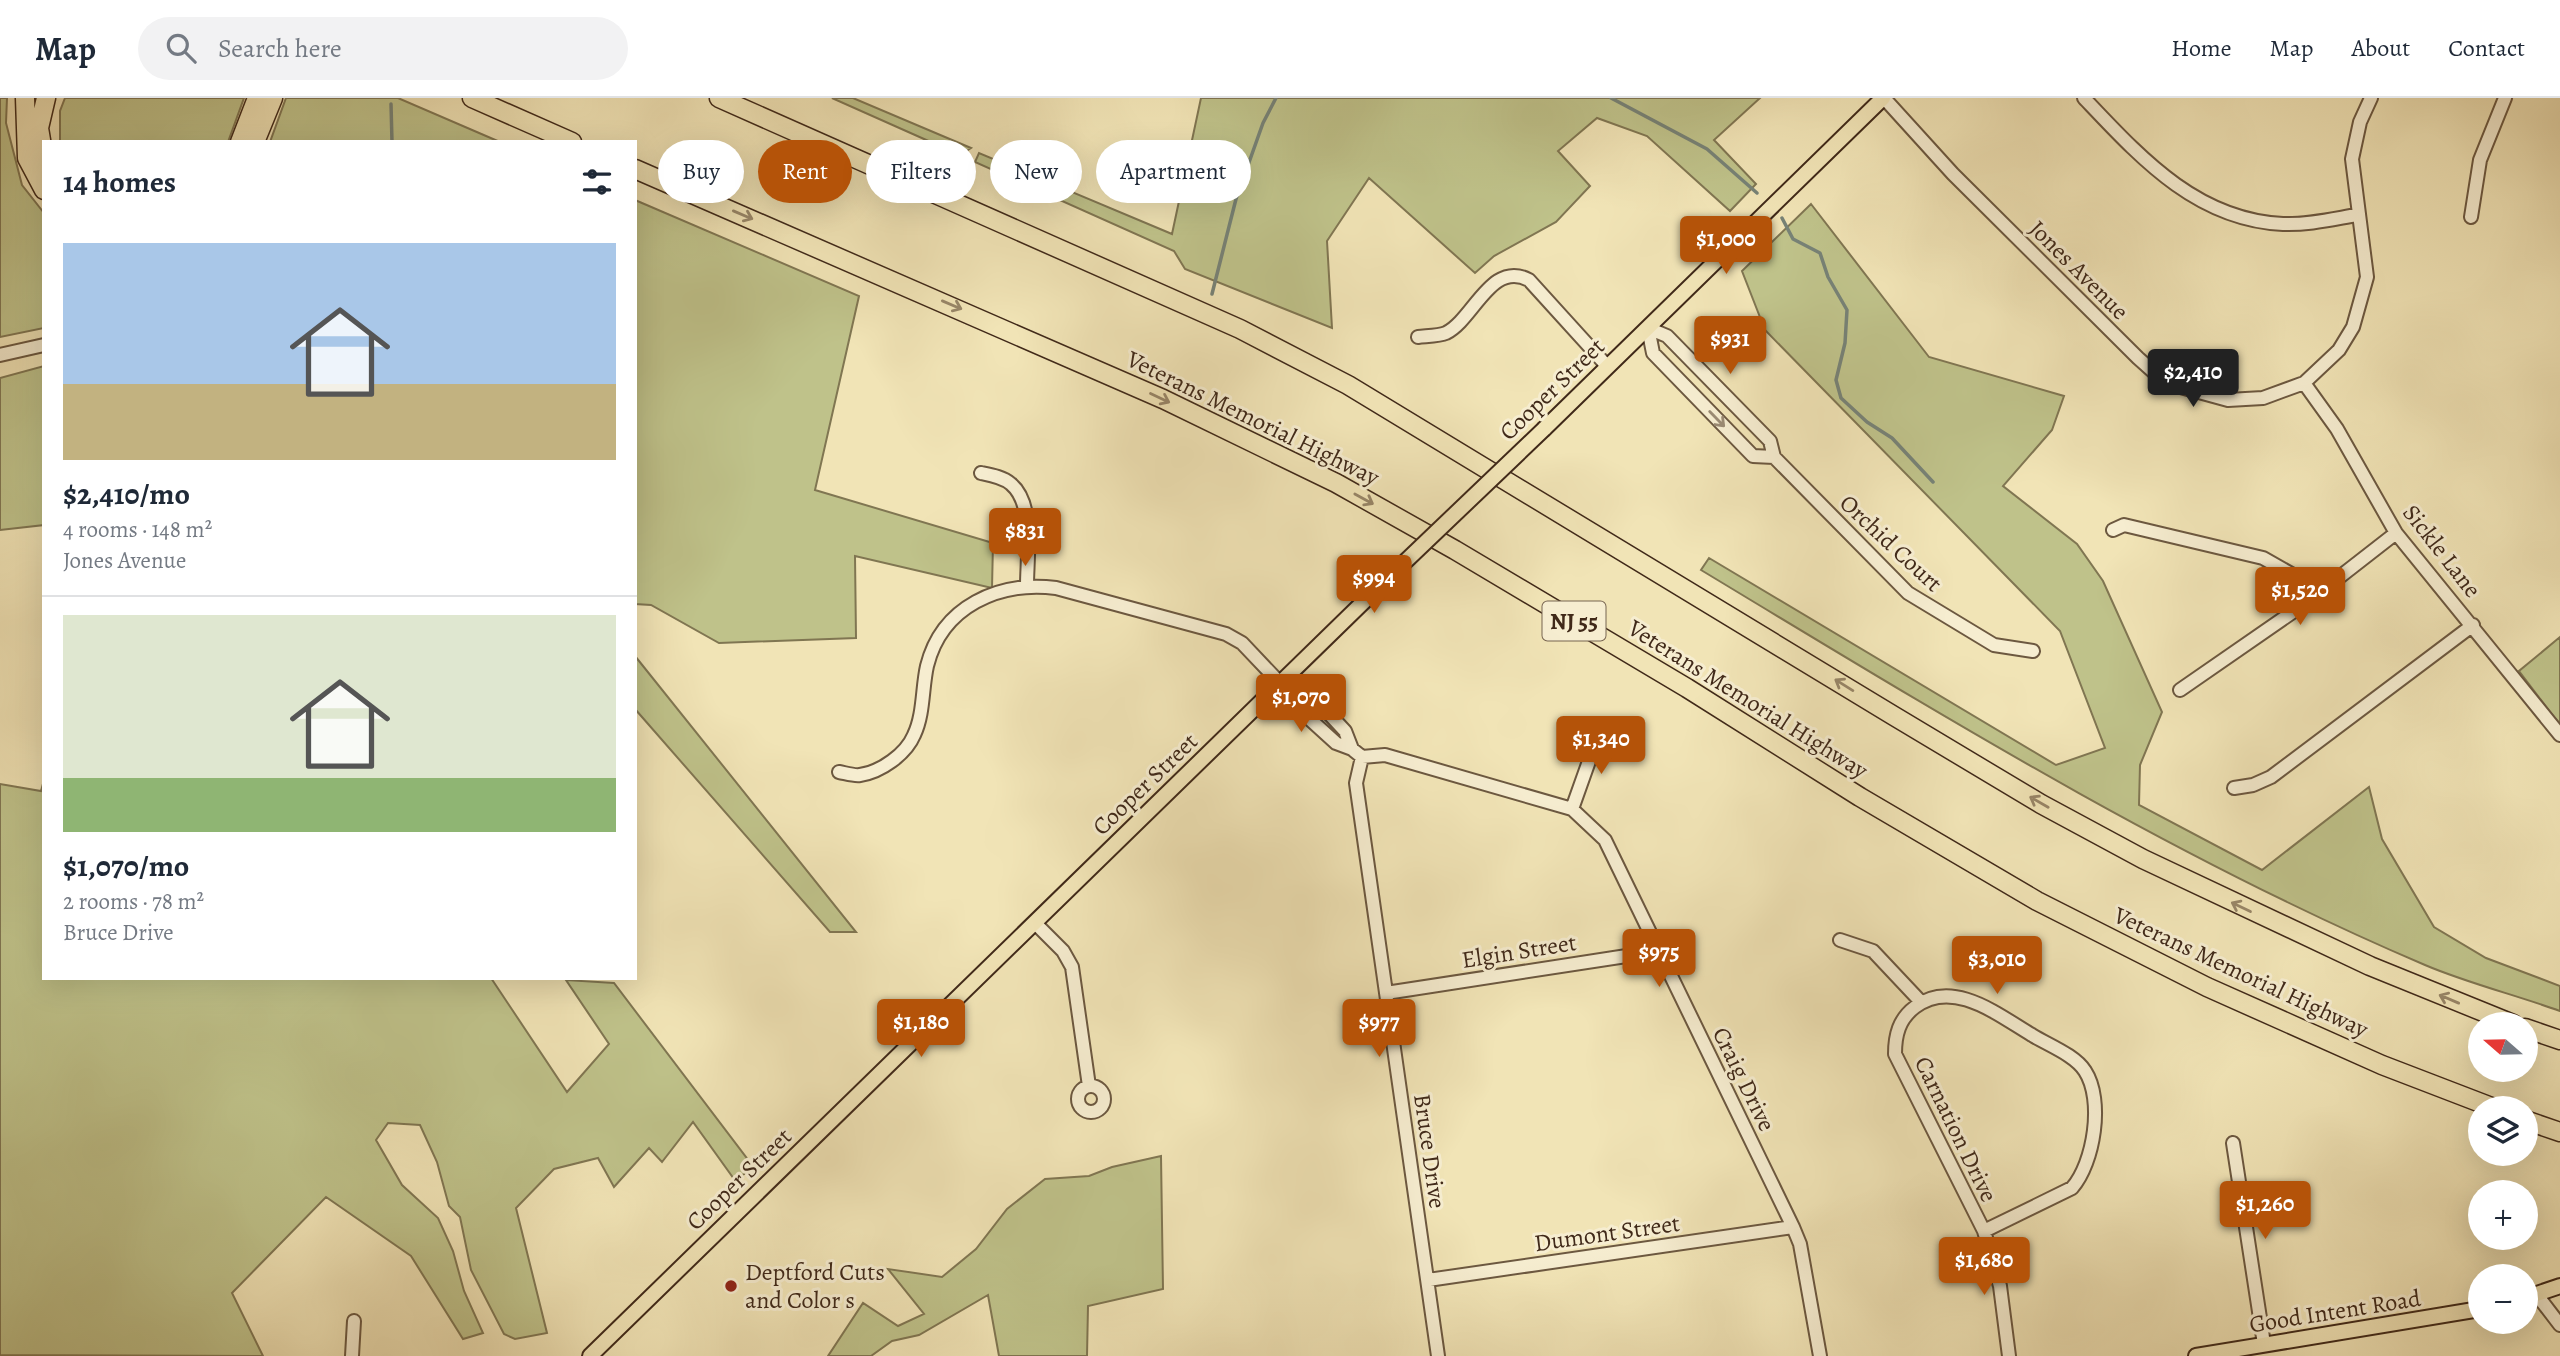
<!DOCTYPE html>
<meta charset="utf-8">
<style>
body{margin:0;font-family:Alegreya,serif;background:#f2f2f3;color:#1f2937;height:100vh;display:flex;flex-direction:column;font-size:26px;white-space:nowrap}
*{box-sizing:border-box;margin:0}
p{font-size:23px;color:#747a83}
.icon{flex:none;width:38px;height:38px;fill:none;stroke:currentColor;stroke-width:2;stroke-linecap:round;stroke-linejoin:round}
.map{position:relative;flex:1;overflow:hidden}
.side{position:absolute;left:42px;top:42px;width:595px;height:840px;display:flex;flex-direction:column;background:#fff;border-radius:0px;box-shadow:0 7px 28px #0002}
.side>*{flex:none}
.top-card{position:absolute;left:658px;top:42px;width:665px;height:63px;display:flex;gap:14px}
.needle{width:46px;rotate:290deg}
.controls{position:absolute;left:2468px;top:914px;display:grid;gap:14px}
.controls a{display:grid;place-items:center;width:70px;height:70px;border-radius:50%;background:#fff;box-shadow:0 7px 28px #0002;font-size:35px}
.price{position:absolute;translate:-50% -60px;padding:0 16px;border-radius:7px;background:#b45309;color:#fff;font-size:23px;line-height:46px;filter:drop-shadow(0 2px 4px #0008)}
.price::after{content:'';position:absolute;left:50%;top:42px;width:21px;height:16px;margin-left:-10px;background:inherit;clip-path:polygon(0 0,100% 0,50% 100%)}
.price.current{background:#222;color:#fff}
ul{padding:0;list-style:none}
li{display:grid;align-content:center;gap:14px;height:371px;padding:0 21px}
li+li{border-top:2px solid #e0e1e3}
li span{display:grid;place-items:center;height:217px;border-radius:0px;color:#555}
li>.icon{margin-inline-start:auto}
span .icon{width:126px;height:126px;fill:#fffc;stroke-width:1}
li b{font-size:30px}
h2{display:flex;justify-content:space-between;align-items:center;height:84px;padding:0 21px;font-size:30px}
.chip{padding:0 24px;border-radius:32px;background:#fff;box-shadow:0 7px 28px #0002;font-size:24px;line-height:63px}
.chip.current{background:#b45309;color:#fff}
header{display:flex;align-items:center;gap:42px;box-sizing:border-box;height:98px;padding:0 35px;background:#fff;border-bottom:2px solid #e0e1e3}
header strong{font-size:33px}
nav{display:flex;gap:38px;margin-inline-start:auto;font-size:24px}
.search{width:490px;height:63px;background:#f2f2f3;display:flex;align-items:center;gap:18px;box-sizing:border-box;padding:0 24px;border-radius:38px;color:#747a83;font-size:26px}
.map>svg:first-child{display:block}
.green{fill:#bfc28a;stroke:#807652;stroke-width:2}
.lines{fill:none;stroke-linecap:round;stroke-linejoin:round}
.stream{stroke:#778276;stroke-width:3.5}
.minor-casing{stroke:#6c5840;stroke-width:16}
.major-casing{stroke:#402919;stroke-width:18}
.highway-casing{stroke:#402919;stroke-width:21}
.minor{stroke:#f6edd0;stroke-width:12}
.major{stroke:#f1e4b6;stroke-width:14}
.highway{stroke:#f1e4b6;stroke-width:18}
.major-bridge-casing{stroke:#402919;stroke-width:18;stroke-linecap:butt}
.major-bridge{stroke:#f1e4b6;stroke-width:14}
.oneway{stroke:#988668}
.oneway2{stroke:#9b8b74}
.poi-dot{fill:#8f2418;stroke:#f6edd0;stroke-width:2.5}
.labels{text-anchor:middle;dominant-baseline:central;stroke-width:6;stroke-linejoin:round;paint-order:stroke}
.shield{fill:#f6edd0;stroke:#776450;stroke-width:2}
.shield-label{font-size:23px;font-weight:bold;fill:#402919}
.street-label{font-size:24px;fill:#402919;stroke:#f6edd0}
.poi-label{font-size:24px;fill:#402919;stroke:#f6edd0;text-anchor:start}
</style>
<header>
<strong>Map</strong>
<div class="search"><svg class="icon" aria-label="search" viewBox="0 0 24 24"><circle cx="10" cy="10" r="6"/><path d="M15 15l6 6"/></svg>Search here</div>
<nav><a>Home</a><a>Map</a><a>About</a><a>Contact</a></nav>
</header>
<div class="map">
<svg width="2560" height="1258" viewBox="0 0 2560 1258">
<rect width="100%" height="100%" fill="#f1e4b6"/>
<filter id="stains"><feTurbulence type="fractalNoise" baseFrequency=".00286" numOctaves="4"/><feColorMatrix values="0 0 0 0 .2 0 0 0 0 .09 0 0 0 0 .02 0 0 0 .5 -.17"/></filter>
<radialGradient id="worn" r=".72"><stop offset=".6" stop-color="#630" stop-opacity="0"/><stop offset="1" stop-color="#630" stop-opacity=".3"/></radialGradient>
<path class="green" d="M0,0h7l-1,25 16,62 22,28v115l-44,9z
M65,0h179l-16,44h-168v-31z
M286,0h112l102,44h-230z
M832,0h21l118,50 -11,7z
M1201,0h559l-46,42 42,44 -26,27 -83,-75 -50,-18 -39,33 32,35 -34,36 -62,34 -19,17 -106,-95 -42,63 5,87 -147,-59 -11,-18 -199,-89 4,-9 193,81z
M635,102l224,96 -44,194 178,53 -1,45 -137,-32 1,82 -137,5 -68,-38 -16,-1z
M1811,106l118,153 135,39 -12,34 -49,56 74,58 26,37 59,131 -22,53 -1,40 123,65 107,-83 13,52 52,88 52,31 74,28v25c-44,-16 -93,-28 -135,-46 -256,-109 -487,-252 -724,-395l8,-12 347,207 49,-17 -45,-117 -295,-301 -23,-59z
M44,268v159l-44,5v-152z
M2560,539v88l-41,-54z
M635,558l221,276h-26l-195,-223z
M44,682v198h447l76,114 42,-48 -43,-64 48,3 141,186 -21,10 -41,-57 -31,40 -13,-14 -35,39 -16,-29 -44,11 -38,39 31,125 -32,6 -11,-5 -33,-64 -11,-53 -11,-11 -12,-44 -17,-37 -32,-2 -12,17 26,45 36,33 15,33 11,40 19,42 -20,6 -52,-83 -85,-59 -94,96 31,63 -263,-1v-571l41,7z
M1161,1058l2,133 -75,17 -1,50h-88l-11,-61 -69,40 -27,6 -21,15h-43l35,-53 35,23 26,-12 -36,-45 54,8 34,-28 31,-40 38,-30 44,-3 23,-9z"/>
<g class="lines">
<path class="stream" d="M1611,0l96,51 50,44
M391,6l1,38
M1782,120l11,21 27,14 8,24 19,33 -2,33 -9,37 5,18 26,24 25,16 41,44
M1212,196l24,-95 27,-76 13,-25"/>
<g class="minor-casing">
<path id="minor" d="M1884,0l69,76 185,184 28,25 62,17 35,-2 41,-15 35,-33 14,-23 14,-50 -15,-118 8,-37 11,-24
M2084,0c56,59 112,122 199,126 25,1 50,-5 74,-9
M2471,119l9,-57 25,-62
M1648,230l19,8 103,105 4,16 134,136 86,52 39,6
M1648,230l5,25 100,103 21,1
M1418,239c8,-1 21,-1 28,-4 28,-14 45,-73 83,-53l78,86
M0,257l44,-10
M2304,285l33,46 59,104 164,202
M981,375c10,2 22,4 30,11 24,20 16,73 16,101
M2113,432l11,-5 139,33 30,17 17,25
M1279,584l27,7 39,42 7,18
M2180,592l130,-90 86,-67
M1362,659l23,-2 187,54 33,31 188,387 7,17 20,112
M839,674c6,1 15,4 21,3 21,-3 46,-21 54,-40 10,-21 8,-47 13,-69 15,-60 72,-85 129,-78l170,46 16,9 37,39 13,21 44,40 16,6 10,8 -6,26 82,573
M2234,690l19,-3 18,-8 202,-152
M1572,711l27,-76
M1035,825l28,28 9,16 17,119
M1840,842l33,11 48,51
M1386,895l273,-42
M1078 1001a13 13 0 1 1 26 0a13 13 0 1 1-26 0Z
M2233,1045l31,201
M1984,1133l88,-43c22,-25 32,-88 13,-117 -10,-16 -37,-26 -53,-36 -34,-20 -79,-57 -117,-28 -16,12 -20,28 -20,47l89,177 16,55 9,70
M1428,1182l365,-53
M2537,1197l23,30
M352,1258l2,-35"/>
</g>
<g class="major-casing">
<path id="major" d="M1544,331l339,-331
M2525,1200l35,-12
M590,1258l797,-777
M2196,1258l284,-47"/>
</g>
<g class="highway-casing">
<path id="highway" d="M25,0l2,60 17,32
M472,0l100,44
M719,0l521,231 108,56 546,331 147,88 102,55 227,107 143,58
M240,44l17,-44
M255,44l18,-44
M44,60l-5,-30 7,-30
M635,71l528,230 173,84 119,67 232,138 173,109 177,104 170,86 175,78 112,43
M2525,930l35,12
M2525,1022l35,12"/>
</g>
<use href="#minor" class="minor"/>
<use href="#major" class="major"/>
<use href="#highway" class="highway"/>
<g class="major-bridge-casing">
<path id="major-bridge" d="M1387,481l157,-150"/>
</g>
<use href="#major-bridge" class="major-bridge"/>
</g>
<defs><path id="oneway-shaft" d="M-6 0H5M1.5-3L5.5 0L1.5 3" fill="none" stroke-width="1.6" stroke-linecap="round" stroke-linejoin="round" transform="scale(1.75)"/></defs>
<g class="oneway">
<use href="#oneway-shaft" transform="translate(743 117) rotate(23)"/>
<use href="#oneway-shaft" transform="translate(952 207) rotate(23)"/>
<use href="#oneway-shaft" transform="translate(1160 300) rotate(25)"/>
<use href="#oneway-shaft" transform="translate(1364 401) rotate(29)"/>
<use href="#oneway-shaft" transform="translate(1844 587) rotate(-148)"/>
<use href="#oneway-shaft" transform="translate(2039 704) rotate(-150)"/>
<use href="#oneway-shaft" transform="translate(2241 809) rotate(-154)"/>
<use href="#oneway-shaft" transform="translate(2449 901) rotate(-157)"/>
</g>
<use class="oneway2" href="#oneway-shaft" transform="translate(1717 321) rotate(46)"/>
<circle class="poi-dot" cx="731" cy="1188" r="7"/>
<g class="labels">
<rect class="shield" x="1542.5" y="503.5" width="63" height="39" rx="5"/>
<g class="shield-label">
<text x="1574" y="523">NJ 55</text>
</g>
<g class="street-label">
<text transform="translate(2079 172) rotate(45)">Jones Avenue</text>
<text transform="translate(1552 291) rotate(-44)">Cooper Street</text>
<text transform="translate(1253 320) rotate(26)">Veterans Memorial Highway</text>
<text transform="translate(1891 445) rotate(43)">Orchid Court</text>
<text transform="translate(2442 453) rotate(52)">Sickle Lane</text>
<text transform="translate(1748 601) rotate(32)">Veterans Memorial Highway</text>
<text transform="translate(1145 686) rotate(-44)">Cooper Street</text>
<text transform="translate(1519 853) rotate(-9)">Elgin Street</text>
<text transform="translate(2241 874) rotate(25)">Veterans Memorial Highway</text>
<text transform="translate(1744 981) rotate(64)">Craig Drive</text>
<text transform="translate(1956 1031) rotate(64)">Carnation Drive</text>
<text transform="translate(1430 1053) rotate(82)">Bruce Drive</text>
<text transform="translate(739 1081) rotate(-44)">Cooper Street</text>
<text transform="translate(1607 1135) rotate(-8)">Dumont Street</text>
<text transform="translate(2335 1213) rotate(-9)">Good Intent Road</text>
</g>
<g class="poi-label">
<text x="745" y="1174">Deptford Cuts<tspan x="745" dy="28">and Color s</tspan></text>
</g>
</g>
<rect width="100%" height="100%" filter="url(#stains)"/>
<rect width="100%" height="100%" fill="url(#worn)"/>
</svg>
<div class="controls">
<a><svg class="needle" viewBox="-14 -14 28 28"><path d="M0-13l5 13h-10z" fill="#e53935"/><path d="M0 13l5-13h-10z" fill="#747a83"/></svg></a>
<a><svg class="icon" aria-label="layers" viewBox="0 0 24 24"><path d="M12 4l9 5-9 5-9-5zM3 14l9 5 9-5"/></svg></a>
<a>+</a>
<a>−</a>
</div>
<b class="price" style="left:1726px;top:178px">$1,000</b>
<b class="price" style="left:1730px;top:278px">$931</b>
<b class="price current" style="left:2193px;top:311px">$2,410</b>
<b class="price" style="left:1025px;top:470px">$831</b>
<b class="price" style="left:1374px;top:517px">$994</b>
<b class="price" style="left:2300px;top:529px">$1,520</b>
<b class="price" style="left:1301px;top:636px">$1,070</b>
<b class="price" style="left:1601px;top:678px">$1,340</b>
<b class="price" style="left:1659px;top:891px">$975</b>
<b class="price" style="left:1997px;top:898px">$3,010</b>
<b class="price" style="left:921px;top:961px">$1,180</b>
<b class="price" style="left:1379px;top:961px">$977</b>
<b class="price" style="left:2265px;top:1143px">$1,260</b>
<b class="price" style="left:1984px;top:1199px">$1,680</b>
<div class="top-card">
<a class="chip">Buy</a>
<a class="chip current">Rent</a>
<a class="chip">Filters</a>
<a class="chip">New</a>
<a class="chip">Apartment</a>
</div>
<section class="side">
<h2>14 homes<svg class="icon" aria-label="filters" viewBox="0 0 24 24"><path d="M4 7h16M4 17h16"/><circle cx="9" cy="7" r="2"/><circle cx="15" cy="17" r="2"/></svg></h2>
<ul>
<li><span style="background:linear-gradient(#a9c7e8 65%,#c2b280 0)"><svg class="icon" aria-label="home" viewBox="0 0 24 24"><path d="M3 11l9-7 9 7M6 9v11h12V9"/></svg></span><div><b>$2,410/mo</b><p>4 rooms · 148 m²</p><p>Jones Avenue</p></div></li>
<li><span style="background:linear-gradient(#dfe7d0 75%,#8fb573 0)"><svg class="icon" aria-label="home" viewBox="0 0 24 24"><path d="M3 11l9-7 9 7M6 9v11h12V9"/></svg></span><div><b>$1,070/mo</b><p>2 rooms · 78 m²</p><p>Bruce Drive</p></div></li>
</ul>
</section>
</div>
